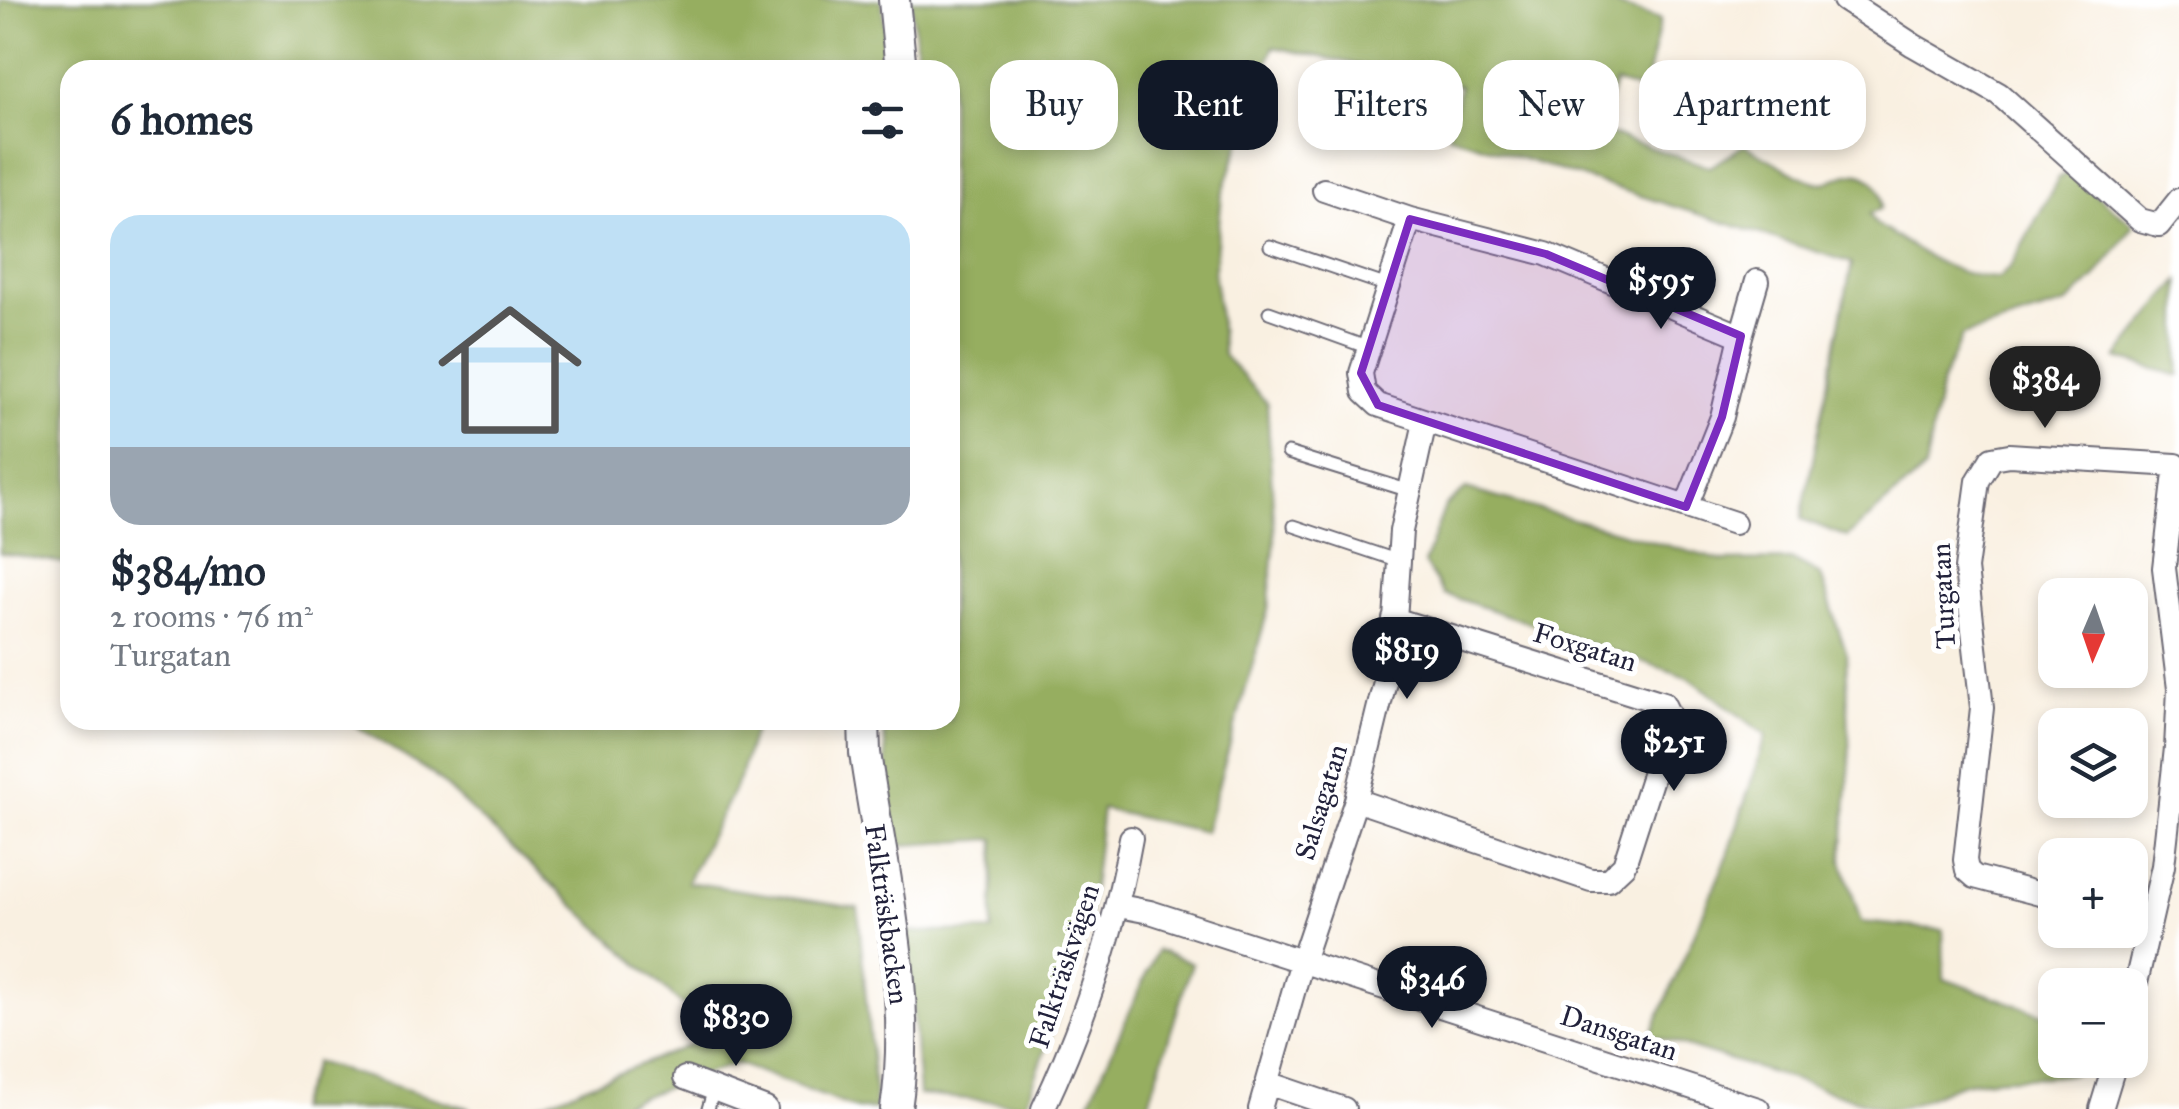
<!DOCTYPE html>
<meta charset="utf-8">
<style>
body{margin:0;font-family:"IM FELL Great Primer",serif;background:#f6f6f7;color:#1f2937;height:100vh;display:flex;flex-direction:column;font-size:38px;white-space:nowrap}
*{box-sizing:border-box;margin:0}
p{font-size:32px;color:#747a83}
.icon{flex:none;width:55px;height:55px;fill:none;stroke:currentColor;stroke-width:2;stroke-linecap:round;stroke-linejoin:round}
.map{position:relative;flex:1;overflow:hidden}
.side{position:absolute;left:60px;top:60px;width:900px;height:670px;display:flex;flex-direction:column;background:#fff;border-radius:30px;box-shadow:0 5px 15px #0003}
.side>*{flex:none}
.hud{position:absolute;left:990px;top:60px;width:950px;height:90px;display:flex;gap:20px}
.needle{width:65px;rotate:182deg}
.controls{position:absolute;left:2038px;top:578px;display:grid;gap:20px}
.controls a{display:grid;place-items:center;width:110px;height:110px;border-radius:20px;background:#fff;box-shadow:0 5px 15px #0003;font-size:50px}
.price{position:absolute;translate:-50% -85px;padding:0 22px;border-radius:35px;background:#111827;color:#fff;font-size:32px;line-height:65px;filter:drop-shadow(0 2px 5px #0008)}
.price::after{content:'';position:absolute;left:50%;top:60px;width:30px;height:22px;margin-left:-15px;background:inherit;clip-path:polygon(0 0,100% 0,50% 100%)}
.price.on{background:#222;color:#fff}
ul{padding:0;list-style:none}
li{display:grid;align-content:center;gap:20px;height:530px;padding:0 50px}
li+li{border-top:2px solid #e0e1e3}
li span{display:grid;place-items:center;height:310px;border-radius:30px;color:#555}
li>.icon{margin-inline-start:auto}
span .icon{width:180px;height:180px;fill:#fffc;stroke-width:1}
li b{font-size:42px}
h2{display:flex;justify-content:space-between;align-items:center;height:120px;padding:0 50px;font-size:42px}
.pill{padding:0 35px;border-radius:30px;background:#fff;box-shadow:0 5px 15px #0003;font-size:35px;line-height:90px}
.pill.on{background:#111827;color:#fff}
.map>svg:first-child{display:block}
.forest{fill:#96ae60;stroke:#5c684e;stroke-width:2.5}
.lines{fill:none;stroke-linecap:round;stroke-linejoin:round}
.lane-casing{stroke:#6d6a75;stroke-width:15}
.street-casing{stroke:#6d6a75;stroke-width:26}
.secondary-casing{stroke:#6d6a75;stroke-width:34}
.lane{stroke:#fff;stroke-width:11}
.street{stroke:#fff;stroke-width:22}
.secondary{stroke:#fff;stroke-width:30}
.marked{fill:#7b2cbf;fill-opacity:0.2;stroke:#7b2cbf;stroke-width:8;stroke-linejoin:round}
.labels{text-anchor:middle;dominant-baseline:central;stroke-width:10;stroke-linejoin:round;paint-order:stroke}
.street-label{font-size:28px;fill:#22223b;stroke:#fff}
</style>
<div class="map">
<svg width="2179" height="1109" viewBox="0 0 2179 1109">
<rect width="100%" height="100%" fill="#fff"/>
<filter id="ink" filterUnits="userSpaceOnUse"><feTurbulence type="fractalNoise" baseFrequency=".01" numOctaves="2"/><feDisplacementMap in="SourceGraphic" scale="20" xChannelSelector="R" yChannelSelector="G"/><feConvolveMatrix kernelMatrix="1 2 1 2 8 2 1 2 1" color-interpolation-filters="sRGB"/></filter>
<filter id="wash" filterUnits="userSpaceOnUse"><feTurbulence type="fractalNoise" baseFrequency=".0048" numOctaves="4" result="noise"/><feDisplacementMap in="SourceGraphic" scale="40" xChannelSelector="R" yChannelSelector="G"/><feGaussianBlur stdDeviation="2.25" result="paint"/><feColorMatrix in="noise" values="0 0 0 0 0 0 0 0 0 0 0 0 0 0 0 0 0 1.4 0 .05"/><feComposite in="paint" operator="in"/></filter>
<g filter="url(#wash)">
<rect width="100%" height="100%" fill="#f9f0e1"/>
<path class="forest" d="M0,0h882l8,70h-820v494l-70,-11z
M911,0h688l62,19 -17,73 -29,-10 -15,49 110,36 34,-22c22,11 45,28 69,36 16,6 22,-5 37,-7 20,-3 35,15 31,34l-11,6 6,10c39,24 75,54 123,54l12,-12 48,-89 10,-4 65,52 -39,53 -28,26 -105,32 -21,47 -16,86 -78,68 -46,-18 51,-256 -404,-128 12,-49 -187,-39 -51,148 -8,78 9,82 44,48 8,137 -7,70 -63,222 -103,-23 -14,123 -62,172 -107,-9 -12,-163 85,-1 3,-92 -102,7 -10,-126h67v-311l3,-16 -3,-32v-291h-31z
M2179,280v96l-62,-18z
M1466,489l257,72 70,-1 28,15 25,77 4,112 -8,96 19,62 82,8 1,49 111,39v42h32v10c-39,12 -79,4 -118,12 -29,6 -53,27 -83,27l-235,-74 77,-180 38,-120 -78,-58 -244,-83 -20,-31 21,-57z
M347,720h410l-18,59 -52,103 171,26 18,201h-19l-121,-46 -128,46h-80l187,-74 -283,-261z
M1157,950l35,13 -45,146h-61z
M315,1062l156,47h-175z"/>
</g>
<g filter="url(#ink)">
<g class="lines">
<g class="lane-casing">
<path id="lane" d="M1270,246l118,40
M1269,312l100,36
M1288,453l122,38
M1294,526l105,35
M708,1109l6,-20"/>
</g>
<g class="street-casing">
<path id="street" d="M1844,0l69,45 86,49 141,126 19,5 20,-25
M1324,190l86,29
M1410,219l136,35 195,82 -19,81 -36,90 -308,-102 -14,-13 -3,-19z
M1741,336l16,-55
M1686,507l48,16
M1356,800l235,80h17l16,-15 47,-146 -8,-16 -269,-84
M2055,898l-80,-21 -8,-7 -2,-10 17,-152 -16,-139 12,-88 14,-23 17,-3 167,10 -12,103 15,121 -3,59 -13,118 -33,143
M1119,906l31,6 608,197
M685,1078l81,31
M1268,1083l76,26
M1043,1109c41,-87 71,-176 88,-271
M1260,1109l42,-148 54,-161 37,-151 8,-118 24,-109
M2101,1109l15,-49"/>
</g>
<g class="secondary-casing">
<path id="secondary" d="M894,0l7,70
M864,720l1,33c17,118 49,237 31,356"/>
</g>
<use href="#lane" class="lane"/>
<use href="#street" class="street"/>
<use href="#secondary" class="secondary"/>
</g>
</g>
<path class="marked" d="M1410,219l136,35 195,82 -19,81 -36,90 -308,-102 -17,-32z"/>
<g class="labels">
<g class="street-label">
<text transform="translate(1943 596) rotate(-93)">Turgatan</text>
<text transform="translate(1585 647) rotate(17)">Foxgatan</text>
<text transform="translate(1321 802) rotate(-73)">Salsagatan</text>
<text transform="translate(887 914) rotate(82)">Falkträskbacken</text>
<text transform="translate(1064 966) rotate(-72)">Falkträskvägen</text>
<text transform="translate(1619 1033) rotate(18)">Dansgatan</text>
</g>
</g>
</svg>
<div class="controls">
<a><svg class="needle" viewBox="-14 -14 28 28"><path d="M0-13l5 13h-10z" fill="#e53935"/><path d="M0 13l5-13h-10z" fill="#747a83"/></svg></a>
<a><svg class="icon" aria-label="layers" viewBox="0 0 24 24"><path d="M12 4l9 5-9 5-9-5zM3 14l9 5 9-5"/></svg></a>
<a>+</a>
<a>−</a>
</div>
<b class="price" style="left:1661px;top:332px">$595</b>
<b class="price on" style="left:2045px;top:431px">$384</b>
<b class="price" style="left:1407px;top:702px">$819</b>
<b class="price" style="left:1674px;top:794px">$251</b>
<b class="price" style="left:1432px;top:1031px">$346</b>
<b class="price" style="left:736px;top:1069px">$830</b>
<div class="hud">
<a class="pill">Buy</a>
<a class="pill on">Rent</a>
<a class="pill">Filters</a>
<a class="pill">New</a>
<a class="pill">Apartment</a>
</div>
<section class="side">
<h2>6 homes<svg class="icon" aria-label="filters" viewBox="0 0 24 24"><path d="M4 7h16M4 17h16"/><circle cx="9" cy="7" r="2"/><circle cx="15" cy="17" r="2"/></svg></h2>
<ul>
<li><span style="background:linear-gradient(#bfe0f5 75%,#9aa5b1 0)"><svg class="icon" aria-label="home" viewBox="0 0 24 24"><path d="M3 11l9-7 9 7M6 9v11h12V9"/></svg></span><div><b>$384/mo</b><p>2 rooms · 76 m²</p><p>Turgatan</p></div></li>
</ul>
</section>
</div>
